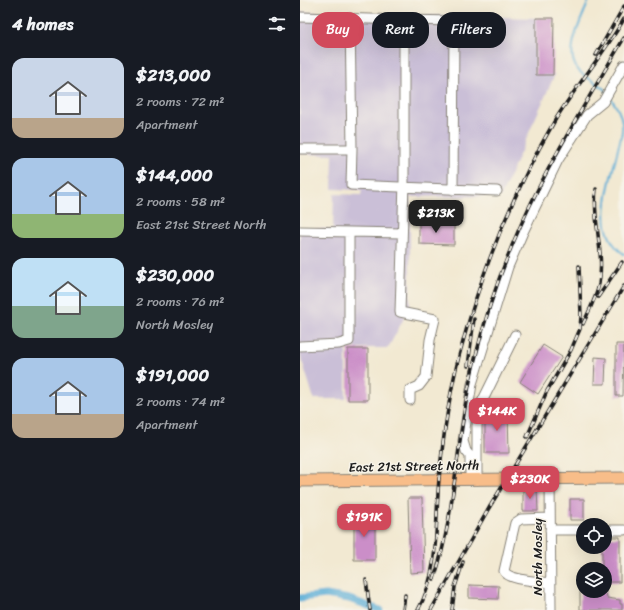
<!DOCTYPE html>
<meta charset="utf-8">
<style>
body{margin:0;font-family:Sriracha,sans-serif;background:#20242c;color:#f1f3f6;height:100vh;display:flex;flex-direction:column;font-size:15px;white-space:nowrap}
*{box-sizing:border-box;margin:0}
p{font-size:13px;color:#9ea1a6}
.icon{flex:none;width:22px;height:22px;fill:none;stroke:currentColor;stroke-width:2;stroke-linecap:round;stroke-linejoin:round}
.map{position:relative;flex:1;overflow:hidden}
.drawer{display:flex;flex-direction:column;background:#171b24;width:300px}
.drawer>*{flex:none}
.hud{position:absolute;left:12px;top:12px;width:252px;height:36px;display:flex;gap:8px}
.fabs{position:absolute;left:276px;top:518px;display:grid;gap:8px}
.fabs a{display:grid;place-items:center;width:36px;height:36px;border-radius:50%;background:#171b24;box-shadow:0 4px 16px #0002;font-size:20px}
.price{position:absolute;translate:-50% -34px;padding:0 9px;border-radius:8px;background:#d1495b;color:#fff;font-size:13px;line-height:26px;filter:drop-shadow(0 1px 2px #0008)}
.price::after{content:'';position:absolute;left:50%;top:24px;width:12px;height:9px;margin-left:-6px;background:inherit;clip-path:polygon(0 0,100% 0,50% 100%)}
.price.active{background:#222;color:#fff}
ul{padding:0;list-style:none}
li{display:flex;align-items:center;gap:12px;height:100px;padding:0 12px}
li span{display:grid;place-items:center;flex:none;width:112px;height:80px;border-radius:12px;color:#555}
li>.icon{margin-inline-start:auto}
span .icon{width:48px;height:48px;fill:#fffc;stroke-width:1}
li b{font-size:17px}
h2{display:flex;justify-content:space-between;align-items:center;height:48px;padding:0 12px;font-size:17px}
.tag{padding:0 14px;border-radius:16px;background:#171b24;box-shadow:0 4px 16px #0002;font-size:14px;line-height:36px}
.tag.active{background:#d1495b;color:#fff}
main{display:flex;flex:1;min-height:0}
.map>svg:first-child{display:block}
.industrial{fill:#cabfd7}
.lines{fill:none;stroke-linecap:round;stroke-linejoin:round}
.stream{stroke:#5caed7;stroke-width:2}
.canal{stroke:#5caed7;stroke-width:7}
.building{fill:#cb8ec8}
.minor-casing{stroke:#878277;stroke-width:11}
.major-casing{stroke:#878277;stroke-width:13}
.minor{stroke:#fff;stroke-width:9}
.major{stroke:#f8bd89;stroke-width:11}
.rail-casing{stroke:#1c1c1c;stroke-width:3.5}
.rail{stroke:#f7f3e8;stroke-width:2;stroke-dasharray:6;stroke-linecap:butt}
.labels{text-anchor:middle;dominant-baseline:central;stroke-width:3;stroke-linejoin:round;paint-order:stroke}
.street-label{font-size:13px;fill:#1c1c1c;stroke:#f7f3e8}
</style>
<main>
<section class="drawer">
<h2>4 homes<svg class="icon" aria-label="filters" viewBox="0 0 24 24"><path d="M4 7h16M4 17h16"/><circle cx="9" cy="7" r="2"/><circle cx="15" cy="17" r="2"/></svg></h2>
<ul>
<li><span style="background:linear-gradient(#c9d6e8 75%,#b9a48a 0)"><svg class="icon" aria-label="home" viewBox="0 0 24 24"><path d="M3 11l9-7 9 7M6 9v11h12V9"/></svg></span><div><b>$213,000</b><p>2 rooms · 72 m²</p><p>Apartment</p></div></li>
<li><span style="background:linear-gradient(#a9c7e8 70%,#8fb573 0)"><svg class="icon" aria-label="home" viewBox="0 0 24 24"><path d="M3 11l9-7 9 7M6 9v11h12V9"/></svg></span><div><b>$144,000</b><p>2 rooms · 58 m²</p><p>East 21st Street North</p></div></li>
<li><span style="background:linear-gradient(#bfe0f5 60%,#7fa58c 0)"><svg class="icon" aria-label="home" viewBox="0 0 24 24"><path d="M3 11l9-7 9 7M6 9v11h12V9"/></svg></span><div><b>$230,000</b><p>2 rooms · 76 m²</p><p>North Mosley</p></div></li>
<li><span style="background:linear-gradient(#a9c7e8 70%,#b9a48a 0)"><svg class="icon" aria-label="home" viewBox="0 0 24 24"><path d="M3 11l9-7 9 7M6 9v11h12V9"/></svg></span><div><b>$191,000</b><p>2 rooms · 74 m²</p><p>Apartment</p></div></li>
</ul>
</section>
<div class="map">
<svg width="324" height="610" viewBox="0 0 324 610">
<rect width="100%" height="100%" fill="#f7f3e8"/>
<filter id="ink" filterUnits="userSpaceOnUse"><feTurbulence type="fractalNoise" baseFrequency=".025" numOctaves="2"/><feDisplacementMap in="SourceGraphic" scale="8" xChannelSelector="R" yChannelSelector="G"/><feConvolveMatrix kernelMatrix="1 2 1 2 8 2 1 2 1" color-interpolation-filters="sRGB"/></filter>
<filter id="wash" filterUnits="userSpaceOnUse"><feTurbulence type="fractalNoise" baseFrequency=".012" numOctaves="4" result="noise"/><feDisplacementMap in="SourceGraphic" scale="16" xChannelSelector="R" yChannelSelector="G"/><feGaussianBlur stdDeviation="0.9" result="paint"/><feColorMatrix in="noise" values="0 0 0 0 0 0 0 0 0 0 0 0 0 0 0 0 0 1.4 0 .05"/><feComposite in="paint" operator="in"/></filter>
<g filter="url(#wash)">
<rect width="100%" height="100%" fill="#f2e9d2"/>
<path class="industrial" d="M0,12l236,6 -1,56h20l-54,122 -91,1v110l-22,41h-42v51h-32l-14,-45v-126l33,1 1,-35 27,1 1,-5 -30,-1 1,-34 -33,-1z"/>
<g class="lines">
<path class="stream" d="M289,0c-7,20 -27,52 -10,71 8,8 20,12 28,21
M310,97c5,7 11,16 12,25 2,9 -2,18 -4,27 -7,32 -28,82 6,105"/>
<path class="canal" d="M0,598l26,-3 23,4 31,11"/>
</g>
<g id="blocks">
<path class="building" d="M236,18h18l-1,57h-17z
M119,223l35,1v21l-35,-1z
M316,344h8l-1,52h-7z
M243,345l19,12 -24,37 -18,-12z
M48,349h20v51h-20z
M295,357l11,1 -1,26h-11z
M208,411l1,42h-24v-41z
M223,488h14l1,23h-15z
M108,498h14l2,74 -14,1z
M270,499h14v21h-14z
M54,516h21v44h-21z
M305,537h15v45h-15v-13h-3v-22h3z
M169,585l30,1 -1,13 -29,-1z
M280,591h26l1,7 13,2v4h2v6h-42z"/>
</g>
</g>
<g filter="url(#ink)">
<use href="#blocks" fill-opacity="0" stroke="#878277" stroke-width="1"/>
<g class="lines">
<g class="minor-casing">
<path id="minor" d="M0,17l104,3v162l-4,130 35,7 -5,21 -4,37 -7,9 -9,4v10
M50,18l2,131
M104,20l50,1 -1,169
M0,149h52l-1,36 146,6
M0,231l102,2
M0,346l39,-2 10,-3v-109
M250,479l1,131
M170,480v-24l-4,-5 -3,-10 9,-57 36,-117 15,-35 35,-72 29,-45 16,-13 21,-37
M177,480v-54l2,-18 36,-73
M250,518l-29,1 -6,4 -11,48c5,10 36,10 46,12
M250,530h33
M305,530h19"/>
</g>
<g class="major-casing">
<path id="major" d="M0,481l324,-3"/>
</g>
<use href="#minor" class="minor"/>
<use href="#major" class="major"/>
<g class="rail-casing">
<path id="rail" d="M296,55l28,-49
M298,297l24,-35
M283,324c6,-13 13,-26 16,-40 6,-32 -7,-63 -3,-95
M168,366l6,-47
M227,437l20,-46 24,-41 9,-21 1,-14 -2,-49
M134,579c23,-70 22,-145 40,-216 14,-59 35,-116 62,-170 26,-53 58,-104 88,-155
M66,580l4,30
M103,610l2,-15
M118,610c22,-39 17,-89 21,-131 4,-42 10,-83 20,-123 21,-80 53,-162 95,-234 21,-35 49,-67 70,-103
M131,610l58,-102 135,-222
M152,610l3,-23 8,-25"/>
</g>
<use href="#rail" class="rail"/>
</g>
</g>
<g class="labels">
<g class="street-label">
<text transform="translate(114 466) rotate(-1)">East 21st Street North</text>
<text transform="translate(237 557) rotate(-90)">North Mosley</text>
</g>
</g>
</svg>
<div class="fabs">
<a><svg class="icon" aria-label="locate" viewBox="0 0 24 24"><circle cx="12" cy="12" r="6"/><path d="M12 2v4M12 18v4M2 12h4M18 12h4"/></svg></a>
<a><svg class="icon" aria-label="layers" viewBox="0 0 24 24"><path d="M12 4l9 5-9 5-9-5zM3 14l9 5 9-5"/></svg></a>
</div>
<b class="price active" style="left:136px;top:234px">$213K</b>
<b class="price" style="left:197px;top:432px">$144K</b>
<b class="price" style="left:230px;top:500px">$230K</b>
<b class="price" style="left:64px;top:538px">$191K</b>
<div class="hud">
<a class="tag active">Buy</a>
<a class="tag">Rent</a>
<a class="tag">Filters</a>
</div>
</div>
</main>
